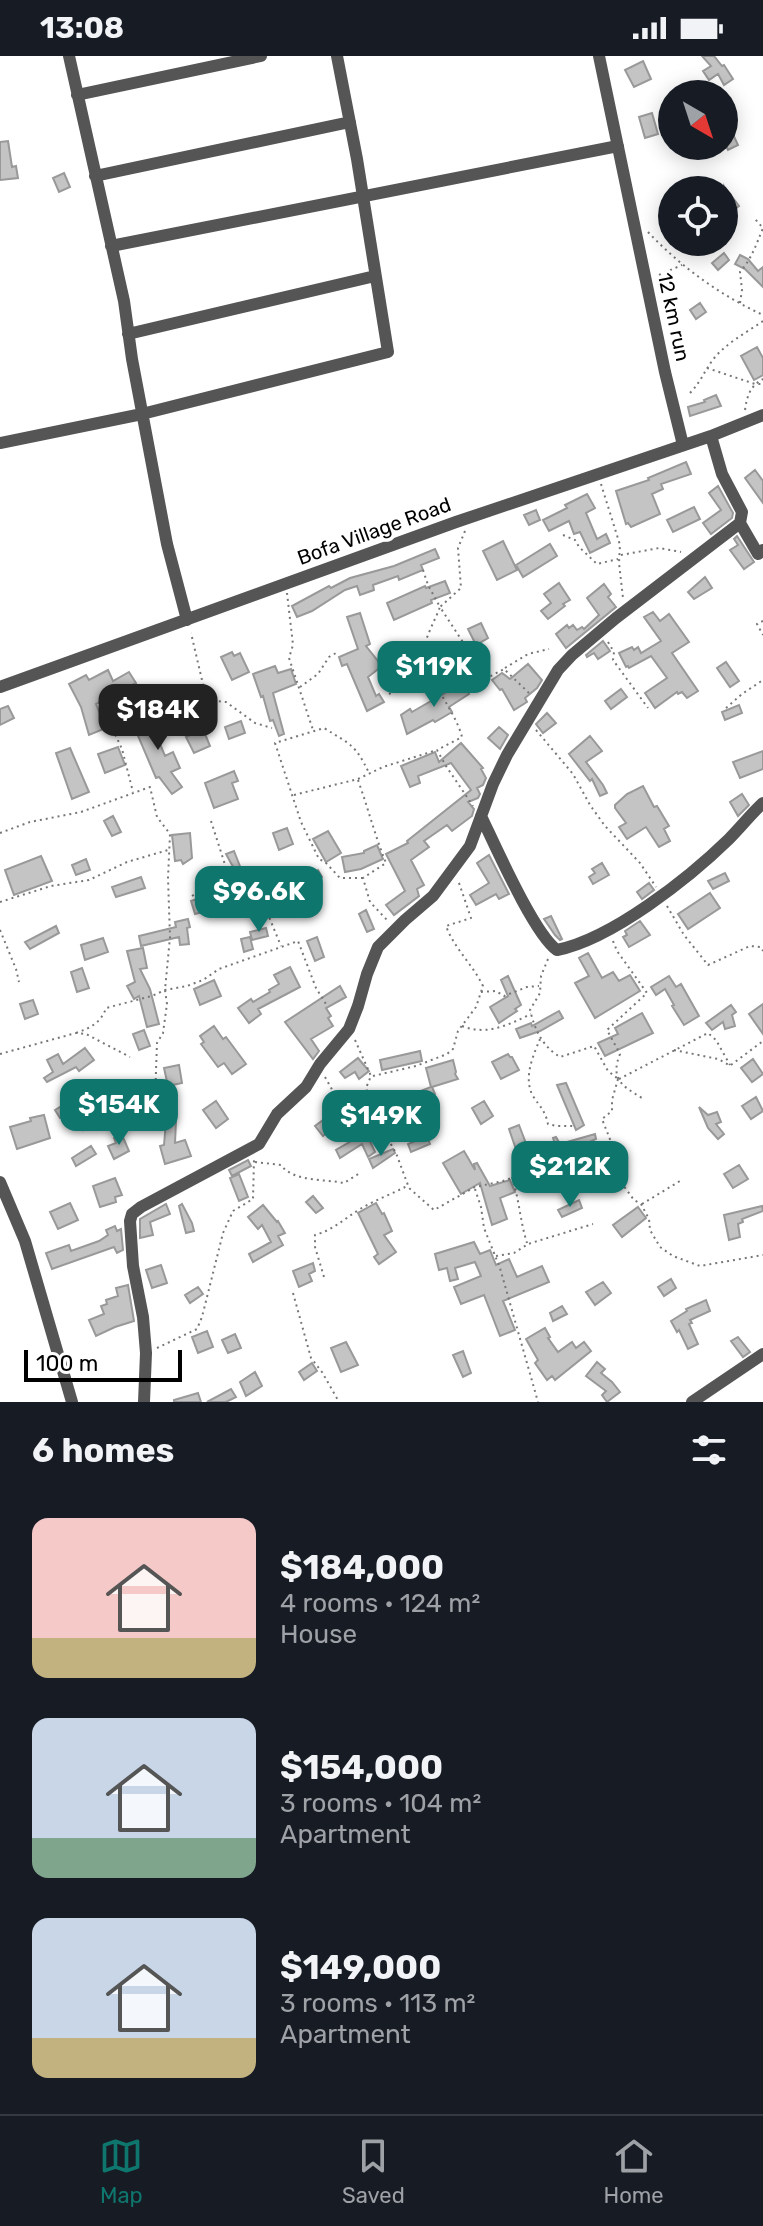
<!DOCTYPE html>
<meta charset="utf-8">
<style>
body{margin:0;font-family:Rubik,sans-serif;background:#242831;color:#f1f3f6;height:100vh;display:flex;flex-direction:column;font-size:30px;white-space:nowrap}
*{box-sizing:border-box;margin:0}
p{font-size:26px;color:#9ea1a6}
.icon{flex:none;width:44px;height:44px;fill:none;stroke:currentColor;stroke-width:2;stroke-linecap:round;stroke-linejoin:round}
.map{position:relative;height:1346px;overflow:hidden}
.panel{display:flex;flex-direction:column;background:#171b24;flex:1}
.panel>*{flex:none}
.needle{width:52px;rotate:141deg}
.controls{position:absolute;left:658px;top:24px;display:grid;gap:16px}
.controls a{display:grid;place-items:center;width:80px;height:80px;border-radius:50%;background:#171b24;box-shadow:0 4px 20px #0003;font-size:40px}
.scale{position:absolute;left:24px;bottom:20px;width:158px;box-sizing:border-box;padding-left:8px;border:4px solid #000;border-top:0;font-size:22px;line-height:28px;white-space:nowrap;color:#000;-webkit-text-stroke:6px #fff;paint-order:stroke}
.price{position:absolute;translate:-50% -68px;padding:0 18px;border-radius:16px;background:#0f766e;color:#fff;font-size:26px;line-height:52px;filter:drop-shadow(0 2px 4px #0008)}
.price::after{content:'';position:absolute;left:50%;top:48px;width:24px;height:18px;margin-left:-12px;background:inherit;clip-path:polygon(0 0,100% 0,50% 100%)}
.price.selected{background:#222;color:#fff}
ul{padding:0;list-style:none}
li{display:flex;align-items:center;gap:24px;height:200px;padding:0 32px}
li span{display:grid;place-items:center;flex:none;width:224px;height:160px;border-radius:16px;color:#555}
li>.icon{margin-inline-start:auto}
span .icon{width:96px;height:96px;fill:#fffc;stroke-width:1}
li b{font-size:34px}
h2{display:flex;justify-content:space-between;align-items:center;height:96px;padding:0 32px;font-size:34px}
.status{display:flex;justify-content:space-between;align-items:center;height:56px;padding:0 40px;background:#171b24;direction:ltr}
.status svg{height:22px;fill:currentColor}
.tab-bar{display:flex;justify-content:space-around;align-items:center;height:112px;border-top:2px solid #363941;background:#171b24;font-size:22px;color:#9ea1a6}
.tab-bar a{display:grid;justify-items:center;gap:4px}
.tab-bar .selected{color:#0f766e}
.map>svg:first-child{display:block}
.building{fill:#c4c4c4;stroke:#999;stroke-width:2}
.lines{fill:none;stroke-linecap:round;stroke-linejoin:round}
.path{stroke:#777;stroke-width:2;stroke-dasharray:2 4;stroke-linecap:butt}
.minor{stroke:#555;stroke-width:12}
.labels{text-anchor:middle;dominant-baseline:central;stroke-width:7;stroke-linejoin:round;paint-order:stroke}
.street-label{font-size:20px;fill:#000;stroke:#fff}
</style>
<div class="status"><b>13:08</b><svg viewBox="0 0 49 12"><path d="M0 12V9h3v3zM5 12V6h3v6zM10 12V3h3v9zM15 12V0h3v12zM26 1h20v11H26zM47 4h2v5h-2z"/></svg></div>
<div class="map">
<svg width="763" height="1346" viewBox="0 0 763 1346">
<rect width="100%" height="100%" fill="#fff"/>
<path class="building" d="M702,0h12l8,10 2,-1 9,14 -9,6 -6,-11 -9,6 -6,-9 8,-5z
M643,5l8,18 -17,8 -9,-17z
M652,57l6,21 -13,4 -6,-21z
M724,59l14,30 -10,5 -4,-9z
M8,85l4,26 4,-1 2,12 -18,2v-38z
M64,117l6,14 -11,5 -6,-14z
M724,130l15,20 -15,11z
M724,197l5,7 -11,10 -6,-7z
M740,199l8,4 10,12 5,-4v20l-18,-18 -10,-5z
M700,247l6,9 -10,7 -6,-9z
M757,291l6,11v17l-9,5 -13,-24z
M716,339l5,11 -31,10 -2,-9 17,-5 -1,-2z
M686,406l5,12 -30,10 2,5 -11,5 8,20 -29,13 -3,-4 -2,1 -10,-33 33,-11 -1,-2z
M755,414l8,11v22l-18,-25z
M718,430l15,27 -1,5 -21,16 -8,-11 18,-13 -12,-17z
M587,438l8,14 -9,5 11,26 9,-5 4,9 -20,10 -10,-21 -6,2 -5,-13 -20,10 -6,-11 24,-12 -2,-3z
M694,451l6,12 -27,13 -6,-12z
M536,454l4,10 -11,5 -5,-10z
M737,480l17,26 -10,7 -14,-19 8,-5 -4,-6z
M503,485l14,29 -20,10 -14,-29z
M550,488l7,12 -34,21 -7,-12z
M435,493l4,9 -18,7 2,5 -24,10 -1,-4 -25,9 1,5 -14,5 -3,-9 -12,4 -33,21 -15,6 -5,-11 37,-20 2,2 19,-10 44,-12z
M705,521l7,11 -18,11 -6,-7z
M445,525l5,12 -19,7 1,3 -38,17 -7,-17 38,-17 1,2z
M559,527l11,17 -7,4 2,2 -17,13 -7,-8 10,-8 -7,-9z
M604,528l7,10 -3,3 8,10 -50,41 -10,-14 11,-9 2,3 4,-3 4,5 5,-3 2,2 15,-14 -12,-17z
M653,556l7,9 9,-7 20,28 -17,11 26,38 -11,7 -5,-6 -4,2 -1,-2 -22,16 -10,-15 22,-15 -16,-22 -22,12 -1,-2 -2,1 -7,-14 13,-6 2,3 4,-3 3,6 20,-12 -17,-24z
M360,557l10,31 -4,2 16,20 -14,11 8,19 3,-2 5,8 -17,9 -20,-47 -5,2 -3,-9 19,-8 -11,-32z
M481,567l7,15 -12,7 -8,-16z
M603,585l7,10 -12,8 -4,-6 -7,4 -1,-2z
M232,596l2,4 6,-3 9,19 -17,8 -11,-23z
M726,606l13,19 -9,6 -13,-19z
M528,608l14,16 -5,8 -12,10 2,4 -13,8 -12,-21 -2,1 -8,-10 10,-7 8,6z
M275,610l3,7 13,-4 5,15 -23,9 11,41 -5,2 -6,-16 -3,1 -7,-25 -2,1 -8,-23z
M108,614l5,11 16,-9 7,11 -40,21 10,24 -17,7 -8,-28 -12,-23 17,-9 3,5z
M462,627l7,11 -20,13 3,5 -17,10 -2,-2 -26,14 -6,-19 9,-6 2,3z
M621,633l6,8 -16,12 -6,-8z
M739,649l3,8 -17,7 -3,-8z
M8,650l6,12 -14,7v-16z
M158,657l8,15 -11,4 10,24 8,-4 7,16 -9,4 11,15 -10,7 -13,-17 -3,1 -23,-54z
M547,657l9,10 -13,10 -7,-9z
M241,665l4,12 -16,6 -4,-12z
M499,671l9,8 -8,14 -12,-11z
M203,673l7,17 -16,7 -8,-16z
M590,680l12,15 -16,11 17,23 4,8 -7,3 -8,-17 -2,2 -21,-27z
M461,687l22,25 -2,1 5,9 -3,7 -6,3 3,6 -2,4 -10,4 6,7 -2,7 -20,15 -5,-6 -23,16 5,6 -18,13 13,25 -7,4 2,7 -25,19 -8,-10 19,-14 -19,-37 22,-11 -1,-2 64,-51 -20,-27 -33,13 2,7 -10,4 -9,-21 34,-14 4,10z
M118,691l7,18 -20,8 -7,-19z
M70,692l19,44 -17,7 -16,-46z
M763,695v18l-23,9 -7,-16z
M234,715l4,10 -6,2 6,16 -24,9 -9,-25z
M643,730l11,21 3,-1 12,20 -5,3 6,12 -11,6 -13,-20 -19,12 -8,-12 7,-4 -11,-15v-3l12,-11z
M742,738l7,11 -11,11 -8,-14z
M113,760l8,16 -9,4 -8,-15z
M287,772l6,16 -14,6 -6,-17z
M328,775l13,22 -15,9 -13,-23z
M190,777l2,25 -9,6 -2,-4 -6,1 -3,-26z
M377,789l6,14 -22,10 -16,3 -3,-15 22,-4v-2z
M234,795l9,23 -5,2 -12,-22z
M489,799l20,39 -10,5 -3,-5 -20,11 -6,-10 19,-12 -12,-20z
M41,800l11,25 -38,14 -9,-25z
M86,803l4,11 -14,5 -4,-10z
M602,807l7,12 -16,9 -4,-7 6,-4 -3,-4z
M318,814l4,7 -14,9 -4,-8z
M725,817l4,8 -16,8 -5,-8z
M141,821l4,11 -29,9 -4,-10z
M649,827l5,7 -12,9 -5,-7z
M229,830l7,20 -17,6 -1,-4 -23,6 -4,-13 22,-7 -1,-2z
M710,837l10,15 -32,21 -10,-15z
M366,854l8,19 -7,3 -8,-18z
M551,860l11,23 -2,1 -5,-5 -11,-16z
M188,863l2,8 -3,1 2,16 -9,1 -1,-8 -38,9 -2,-10 37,-9 -1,-5z
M640,865l10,14 -21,12 -6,-10 4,-2 -2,-4z
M56,870l3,7 -29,16 -5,-7z
M266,872l2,8 -16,4 -2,-8z
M250,881l3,12 -9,3 -3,-13z
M317,881l7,20 -9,4 -8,-20z
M103,882l5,14 -23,8 -4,-15z
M143,892l4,20 -7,1 10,20 9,35 -12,3 -8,-31 -5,3 -7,-13 8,-4 -8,-31z
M588,897l14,25 11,-6 6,9 11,-6 10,16 -45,27 -20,-35 14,-7 -10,-18z
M290,911l10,20 -42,22 3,5 -12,9 -11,-15 13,-9 2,3 17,-10 -1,-2 10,-6 -5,-9z
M82,912l7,20 -12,4 -6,-20z
M508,920l13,29 -6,4 2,2 -18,12 -9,-16 18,-11 -7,-16z
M669,920l7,11 5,-3 18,32 -15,9 -12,-19 2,-1 -9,-16 -9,6 -5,-8z
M214,924l7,16 -21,9 -6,-16z
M340,930l6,11 -20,11 5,8 -3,2 5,8 -22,13 8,12 -6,8 -28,-37z
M33,944l5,14 -13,5 -5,-15z
M763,948v30l-14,-20z
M731,949l5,7 -4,3 3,11 -10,3 -2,-7 -11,8 -6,-7z
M559,955l4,7 -23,13 -20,7 -4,-9 15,-6 1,3z
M642,957l11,20 -48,23 -7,-13 20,-9 -3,-6z
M214,970l9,13 3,-2 20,27 -14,10 -8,-11 -6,4 -17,-23 3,-2 -4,-6z
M144,974l6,16 -11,4 -6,-16z
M85,992l9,12 -15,11 -3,-4 -29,15 -3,-4 9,-6 -6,-12 11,-6 5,10z
M420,995l2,10 -40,9 -2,-10z
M508,998l2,3h2l7,13 -18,9 -9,-17z
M358,1002l11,13 -10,8 -4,-7 -10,6 -5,-6z
M753,1003l10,15 -11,8 -11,-14z
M453,1004l3,12 -1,2 3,5 -26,8 3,7 -32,12 -3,-7 31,-12 -5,-19z
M179,1009l3,18 -14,3 -4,-18z
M100,1025l4,10 -8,3 2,5 -10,4 -6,-15z
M566,1027l18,42 -8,5 -19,-45z
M142,1031l3,22 -16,2 -3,-22z
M756,1041l7,14 -12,8 -9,-13z
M353,1042l11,15 3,-1 5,9 -16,8 -8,-15 -16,11 1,2 -10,9 -8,-10z
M216,1045l12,18 -12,9 -13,-18z
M484,1045l9,15 -12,8 -9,-16z
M68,1046l6,9 -14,7 -5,-8z
M396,1050l5,8 8,-5 9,12 -18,13 -15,-20z
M699,1051l9,8 9,-3 4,10 -5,2 8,10 -6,5 -10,-11z
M84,1053l10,13 -11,8 -9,-13z
M44,1059l6,23 -33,11 -7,-22 21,-6 -1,-3z
M166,1065h10l-1,22 10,-3 6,16 -26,8 -5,-18 4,-1z
M519,1069l11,29 -11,4 -10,-29z
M364,1072l11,24 -7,5 -6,-13 -22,14 -4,-8 22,-13 -2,-5z
M595,1078l1,5 -30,14 6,10 -17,12 -6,-11 11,-5 -7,-21 3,-1 4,7z
M122,1079l7,16 -15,8 -6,-13 8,-3 -2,-5z
M427,1080l3,8 -19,8 -3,-8z
M91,1090l5,8 -20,12 -4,-8z
M393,1093l2,4 -22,15 -4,-9z
M464,1095l11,19 -1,-6 3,-1 13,23 20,-6 5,12 -15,6 7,21 -15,6 -12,-42 -19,11 -18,-31z
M248,1104l3,6 -19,10 -3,-6z
M739,1109l9,14 -15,9 -9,-14z
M239,1118l9,23 -9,4 -9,-23z
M115,1122l7,17 -7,2 1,5 -16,5 -7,-21z
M313,1140l10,12 -7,5 -10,-11z
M579,1144l3,8 -20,9 -4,-7z
M70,1147l8,17 -20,9 -8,-17z
M376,1147l6,11 2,-1 8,18 -8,4 12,17 -17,12 -5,-7 4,-3 -20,-41z
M166,1148l4,10 -20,8 3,13 -13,3v-19z
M182,1148l10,19 2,8 -8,2 -7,-27z
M263,1149l14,17 1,-1 7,12 -7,3 5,9 -30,17 -4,-8 22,-12 -9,-17 -4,4 -10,-12z
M762,1150l1,5 -21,8 1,3 -5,2 2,13 -11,3 -5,-25z
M638,1151l8,11 -24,19 -9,-12z
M115,1170l2,5 4,-2 2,21 -6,3 -3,-6 -62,22 -6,-16 23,-8 2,6 28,-10 9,-6 -2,-5z
M474,1186l6,12 10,-4 6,15 13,-6 8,18 25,-11 7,16 -46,19 12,29 -15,6 -16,-41 -23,9 -7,-17 27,-11 -6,-14 -20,6 3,11 -8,2 -3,-13 -8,2 -4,-16z
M313,1207l2,8 -6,3 3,7 -13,6 -6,-16z
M161,1209l6,18 -15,5 -6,-18z
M671,1223l5,9 -12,8 -6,-9z
M603,1226l8,11 -16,12 -9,-13z
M128,1229l6,36 -19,6 -19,9 -7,-16 15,-6 -3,-8 6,-2 -1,-4 12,-4 -2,-8z
M198,1231l5,7 -13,9 -5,-8z
M706,1244l4,11 -20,9 2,3 -3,1 9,20 -10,5 -9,-19 -2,2 -6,-11 16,-10 -1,-2z
M562,1250l5,8 -14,7 -3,-8z
M545,1272l5,9 -2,1 10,14 14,-10 4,6 8,-6 7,9 -36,29 -3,-4 -5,4 -12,-17 3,-3 -12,-21z
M207,1275l6,16 -15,6 -6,-16z
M235,1278l6,14 -13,5 -6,-13z
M738,1281l12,15 -7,5 -12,-16z
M346,1286l12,23 -17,7 -10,-24z
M463,1295l8,22 -8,4 -10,-22z
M597,1306l8,7 -4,4 11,9 8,10 -13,10 -5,-7 4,-4 -20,-15z
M312,1307l5,8 -13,9 -5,-8z
M255,1316l7,14 -16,10 -6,-14z
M231,1333l5,8 -10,5h-19z
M198,1337l3,9h-27v-2z"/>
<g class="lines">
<path class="path" d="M648,176c33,35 72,63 115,83
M659,219l23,-10
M740,247l2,-13 -2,-18c12,-14 16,-27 23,-44l-8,-9
M707,312l48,16h8
M690,337c10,-10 14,-21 22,-32 12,-17 34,-28 51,-40
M745,354c2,-14 5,-24 18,-31
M601,428l19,61 -1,18 4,35
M465,475l-7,17 3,40 -21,19 30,46 19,24 15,-8 26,25
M563,479l12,5 4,7 18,17 21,-5
M621,499l38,-7 22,4
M423,514l5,15 12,22c-4,11 -15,31 -16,42 -1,26 31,60 38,88l-23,12
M287,537l6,52 -4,13 24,72
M763,565l-6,3 6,11
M608,586l6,10 -1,8 35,48
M505,612l23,-14 21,-5
M300,631l18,-13 11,-17 7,-4
M206,638l9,1 1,6 10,1 29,21 17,5
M389,638l26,-14 9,-29
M173,650l32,-13 -14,-60
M726,652l16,-14 21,-14
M105,657l17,36 11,43
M536,674l37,44 17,31 15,21 35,37 16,24
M175,677l14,-15 7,-20
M358,724c10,28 17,56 28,83l-23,15 7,24 17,18
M294,739l64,-16 25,-12 54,-17 9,16 27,40
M211,765l18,56
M0,777l30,-11 51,-10 69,-25 7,30 13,17 -2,44 2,59 -5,53 2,14 -4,29 -6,10 -2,56
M363,822h-23l-15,-16 -6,-3 -18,-37 -26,-79 49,-15c27,17 31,16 45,45
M192,840c22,-14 40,-23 66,-14l9,30 14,34
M0,846l51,-16 38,-6 38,-18 41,-12
M667,850l17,29 24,30 42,-19 11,1 2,4
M0,874l16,39 3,13
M613,885l4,10 30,42 -40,37 13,24c-10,25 2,32 22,44
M548,903l-7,17 -1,17 -10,17c5,20 12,36 30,47l34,-11 14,25 9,7
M481,936l15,-1 8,5 23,-9 12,-1
M462,970c25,10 46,-1 69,-12
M76,977c14,-5 25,-10 30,-25l46,-12 13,-6 22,-4 16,-6 16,-11 79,-28 18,47 10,16
M540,983c-7,17 -17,39 -7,57 7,11 12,14 15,28l8,2h17
M355,984l16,36 -5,12 12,34 18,31 13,35 25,22 41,-23 28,-6 39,-14
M674,994l44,9 11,6
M0,998l76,-21 10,1 44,23
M731,1009l32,-24
M373,1020l43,-10 31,-12 6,-5 5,-18 18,-24 7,-21c-10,-21 -29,-38 -37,-60l25,-8 -13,-38
M325,1021l14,25
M618,1023l-6,21v11l-10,8 13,33 -3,11 3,11 19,26 7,4 8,15 1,11 10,17 13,9 27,10 63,-11
M619,1023l89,-46 8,7 14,25
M255,1106l26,3c12,17 44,14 63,18l16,-10
M512,1121c7,21 8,44 15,66
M475,1133l6,18 3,21 16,40 38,134
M642,1148l38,-23
M496,1200l18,-3 14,-9 65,-20
M324,1221l-9,-30v-12c18,-5 29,-16 45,-26 15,-9 32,-15 47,-23
M293,1237l18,65 11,14 17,30
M157,1292l40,-19 5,-12 21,-84 10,-22 20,-12 1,-39"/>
<path class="minor" d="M69,0l55,245 8,58 35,185 20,76
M599,0l66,316 18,73
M77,39l184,-39
M95,120l255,-54
M111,190l507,-100
M128,278l247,-58
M711,380l11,38 20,38 -2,11 18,31 5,-4
M0,387l142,-29 246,-62 -31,-193 -20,-103
M0,631l456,-165 255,-86 52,-21
M481,760c14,29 53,118 76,134 55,-11 132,-72 172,-111 12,-12 22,-25 34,-36
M0,1126l25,59 47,161
M144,1346l2,-49 -3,-36 -10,-51 -3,-45 2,-7 9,-7 118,-63 18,-30 29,-27 14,-23 29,-35 9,-23 9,-32 11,-27 27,-27 28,-24 37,-50 23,-62 14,-29 51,-85 14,-15 44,-37 124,-95
M692,1346l71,-48"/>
</g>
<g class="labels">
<g class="street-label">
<text transform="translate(674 261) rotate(78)">12 km run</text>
<text transform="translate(374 475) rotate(-20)">Bofa Village Road</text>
</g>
</g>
</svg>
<div class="controls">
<a><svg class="needle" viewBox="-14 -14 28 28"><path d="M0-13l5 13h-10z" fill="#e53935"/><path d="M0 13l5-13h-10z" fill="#9ea1a6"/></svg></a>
<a><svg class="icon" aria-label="locate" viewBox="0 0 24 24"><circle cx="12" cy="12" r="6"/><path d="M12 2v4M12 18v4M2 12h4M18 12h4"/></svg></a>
</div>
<div class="scale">100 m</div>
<b class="price" style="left:434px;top:653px">$119K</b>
<b class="price selected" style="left:158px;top:696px">$184K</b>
<b class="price" style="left:259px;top:878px">$96.6K</b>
<b class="price" style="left:119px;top:1091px">$154K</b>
<b class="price" style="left:381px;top:1102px">$149K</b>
<b class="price" style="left:570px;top:1153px">$212K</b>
</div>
<section class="panel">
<h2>6 homes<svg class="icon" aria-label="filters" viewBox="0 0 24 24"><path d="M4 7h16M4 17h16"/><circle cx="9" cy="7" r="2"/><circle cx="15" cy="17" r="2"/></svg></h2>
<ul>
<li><span style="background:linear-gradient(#f6c9c9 75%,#c2b280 0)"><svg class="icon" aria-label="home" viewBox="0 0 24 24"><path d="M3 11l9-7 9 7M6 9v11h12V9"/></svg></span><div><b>$184,000</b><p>4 rooms · 124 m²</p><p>House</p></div></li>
<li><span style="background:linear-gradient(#c9d6e8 75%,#7fa58c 0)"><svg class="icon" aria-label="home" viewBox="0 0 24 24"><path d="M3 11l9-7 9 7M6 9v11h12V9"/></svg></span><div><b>$154,000</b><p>3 rooms · 104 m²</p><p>Apartment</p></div></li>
<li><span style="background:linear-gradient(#c9d6e8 75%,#c2b280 0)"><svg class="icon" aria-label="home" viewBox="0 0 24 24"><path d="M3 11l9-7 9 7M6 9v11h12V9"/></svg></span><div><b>$149,000</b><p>3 rooms · 113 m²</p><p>Apartment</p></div></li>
</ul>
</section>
<nav class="tab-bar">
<a class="selected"><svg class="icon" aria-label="map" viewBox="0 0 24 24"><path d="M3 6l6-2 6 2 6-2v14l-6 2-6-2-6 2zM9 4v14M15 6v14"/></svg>Map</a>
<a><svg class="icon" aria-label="saved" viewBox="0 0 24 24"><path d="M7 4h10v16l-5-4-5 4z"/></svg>Saved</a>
<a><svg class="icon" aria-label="home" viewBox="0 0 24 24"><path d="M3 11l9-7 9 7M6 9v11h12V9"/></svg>Home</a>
</nav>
